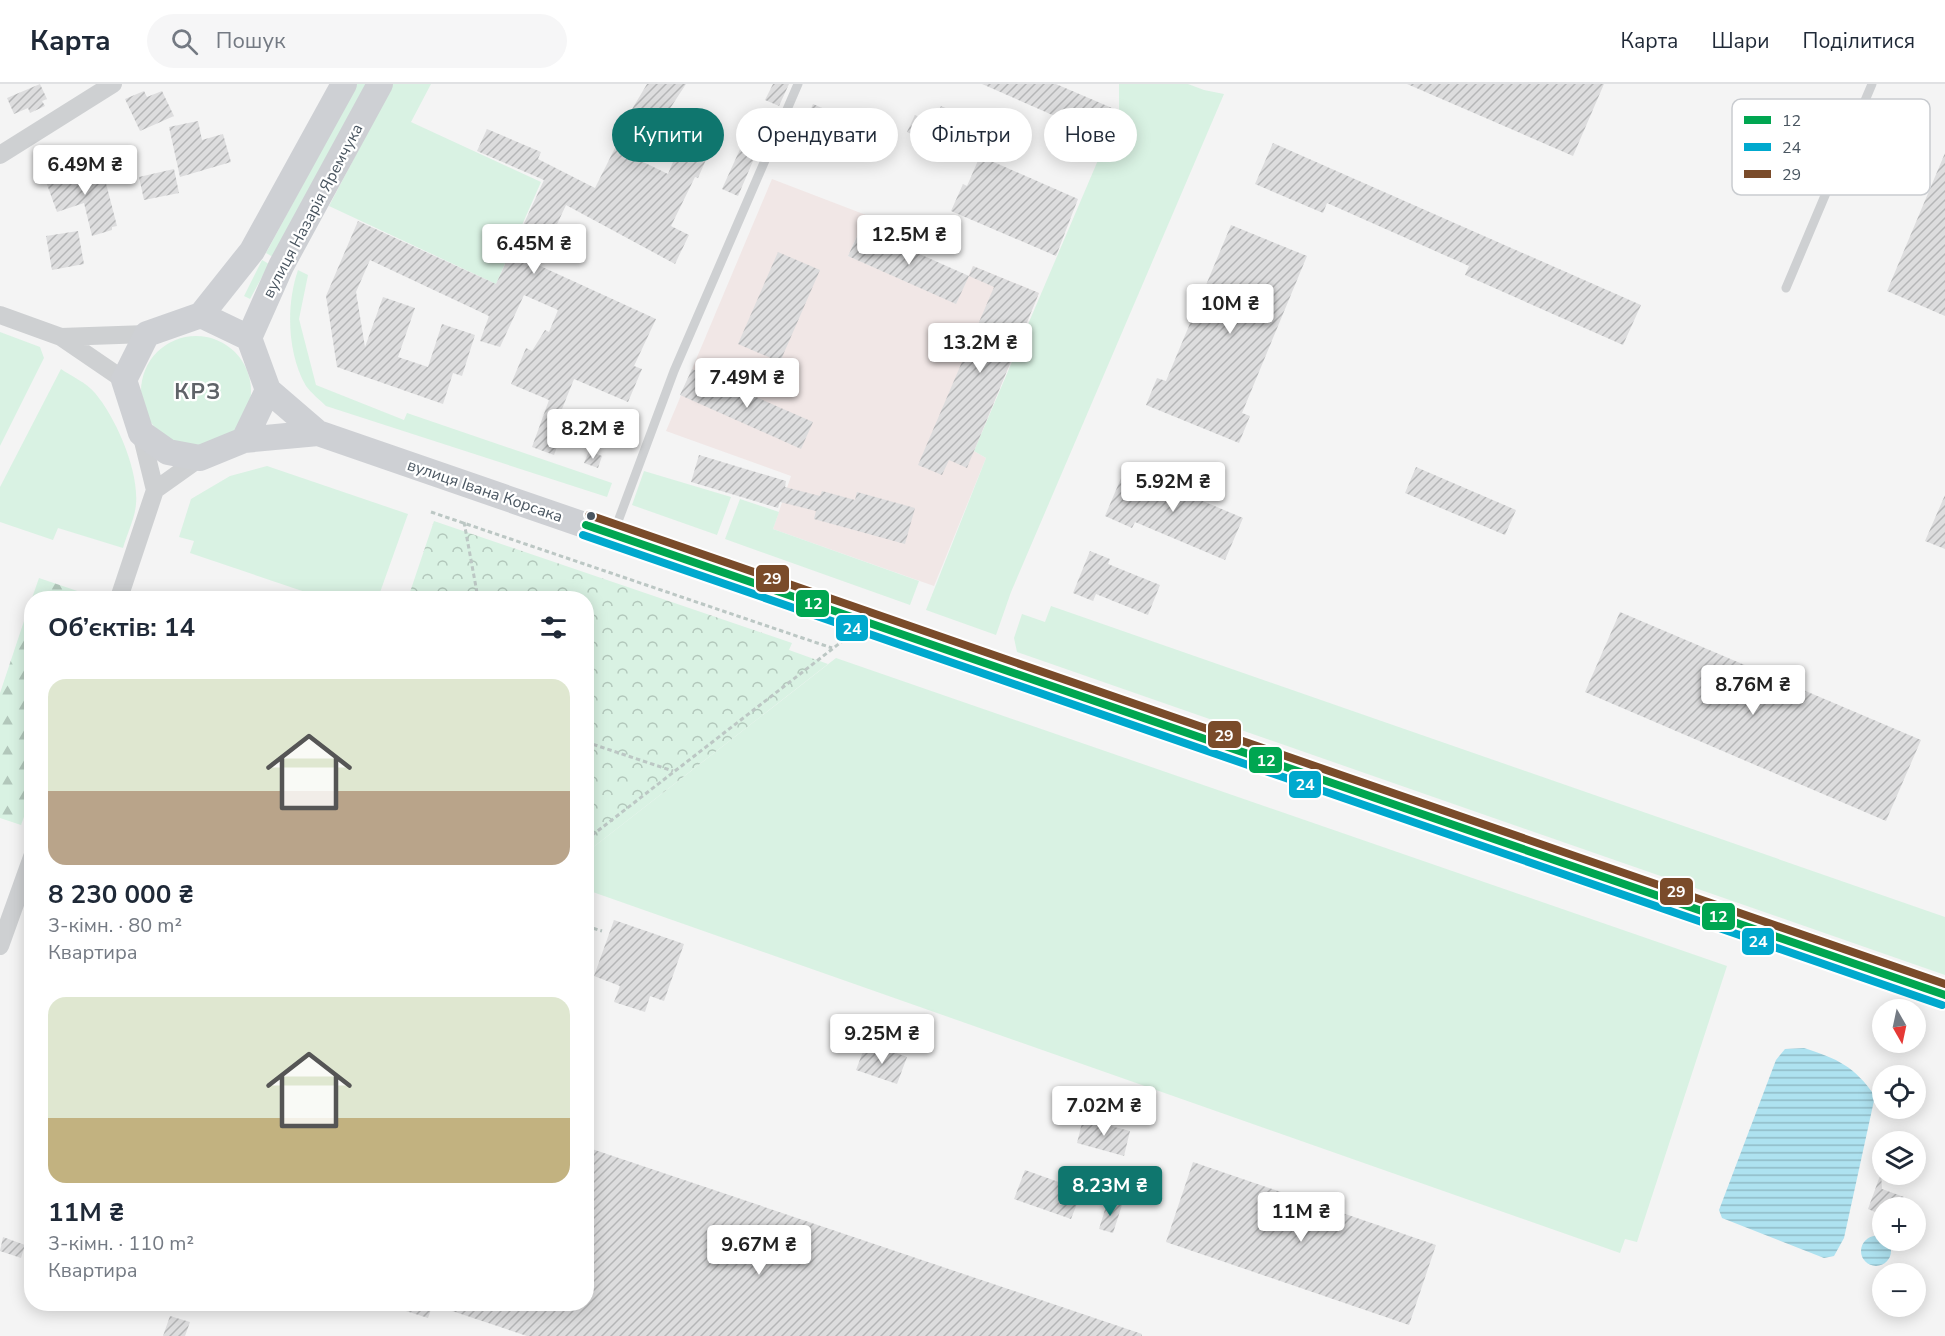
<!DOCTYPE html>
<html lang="uk">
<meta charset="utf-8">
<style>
body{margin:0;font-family:"Nunito Sans",sans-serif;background:#f6f6f7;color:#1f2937;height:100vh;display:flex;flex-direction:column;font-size:22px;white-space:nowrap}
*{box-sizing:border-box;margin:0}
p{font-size:20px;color:#747a83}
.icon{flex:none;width:33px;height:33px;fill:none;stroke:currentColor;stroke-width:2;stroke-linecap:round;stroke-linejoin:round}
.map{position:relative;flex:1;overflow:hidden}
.side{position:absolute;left:24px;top:507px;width:570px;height:720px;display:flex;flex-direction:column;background:#fff;border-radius:24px;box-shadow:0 3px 15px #0003}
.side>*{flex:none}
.hud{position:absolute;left:612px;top:24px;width:570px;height:54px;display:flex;gap:12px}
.needle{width:39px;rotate:171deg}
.buttons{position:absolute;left:1872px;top:915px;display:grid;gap:12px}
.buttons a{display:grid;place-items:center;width:54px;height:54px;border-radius:50%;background:#fff;box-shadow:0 3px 15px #0003;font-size:30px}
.price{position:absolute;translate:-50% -51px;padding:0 14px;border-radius:6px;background:#fff;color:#222;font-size:20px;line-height:39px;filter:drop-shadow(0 2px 3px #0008)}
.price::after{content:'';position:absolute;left:50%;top:36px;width:18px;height:14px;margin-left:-9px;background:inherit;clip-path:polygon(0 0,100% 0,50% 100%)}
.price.current{background:#0f766e;color:#fff}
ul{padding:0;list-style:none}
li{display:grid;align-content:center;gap:12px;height:318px;padding:0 24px}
li span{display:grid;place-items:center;height:186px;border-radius:18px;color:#555}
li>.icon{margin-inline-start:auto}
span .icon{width:108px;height:108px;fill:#fffc;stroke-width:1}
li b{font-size:26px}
h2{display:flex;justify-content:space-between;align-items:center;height:72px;padding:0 24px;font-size:26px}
.chip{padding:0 21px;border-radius:27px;background:#fff;box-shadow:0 3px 15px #0003;font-size:21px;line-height:54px}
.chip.current{background:#0f766e;color:#fff}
header{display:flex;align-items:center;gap:36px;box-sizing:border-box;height:84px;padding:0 30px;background:#fff;border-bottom:2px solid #e0e1e3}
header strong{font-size:28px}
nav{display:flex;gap:33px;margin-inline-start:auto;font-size:21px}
.search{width:420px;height:54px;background:#f6f6f7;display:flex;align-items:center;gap:15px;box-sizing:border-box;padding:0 21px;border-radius:33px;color:#747a83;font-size:22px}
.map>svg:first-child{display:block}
.medical{fill:#f1e7e6}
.grass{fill:#d9f2e3}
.forest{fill:url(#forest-firs)}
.park{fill:url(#park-crowns)}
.water{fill:url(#water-rules)}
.building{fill:url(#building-hatch)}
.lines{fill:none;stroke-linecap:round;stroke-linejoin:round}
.path{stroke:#bcc7c4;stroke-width:3;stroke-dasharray:4.5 3;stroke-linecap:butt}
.lane{stroke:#ced0d2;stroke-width:9}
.street{stroke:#ced0d2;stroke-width:18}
.secondary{stroke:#ced0d4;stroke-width:26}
.bus-1-casing{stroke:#fff;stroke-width:12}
.bus-2-casing{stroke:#fff;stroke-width:12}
.bus-3-casing{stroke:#fff;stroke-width:12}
.bus-1{stroke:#00a651;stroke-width:8}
.bus-2{stroke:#00a9ce;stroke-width:8}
.bus-3{stroke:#7a4b2a;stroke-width:8}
.bus-dot{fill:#4a5661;stroke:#fff;stroke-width:2}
.labels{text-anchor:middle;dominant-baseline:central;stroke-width:4.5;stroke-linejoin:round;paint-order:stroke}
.street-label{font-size:16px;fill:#4a5661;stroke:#fff}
.district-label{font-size:22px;font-weight:bold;letter-spacing:1.5px;fill:#5f6368;stroke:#fff}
.key{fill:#fff;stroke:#c9ccd0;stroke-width:1.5}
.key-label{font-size:16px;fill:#4a5661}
.line-badge{stroke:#fff;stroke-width:2}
.badge-label{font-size:16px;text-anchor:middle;font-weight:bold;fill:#fff}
</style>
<header>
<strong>Карта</strong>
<div class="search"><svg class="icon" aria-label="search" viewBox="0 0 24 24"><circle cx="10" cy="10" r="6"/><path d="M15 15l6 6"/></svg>Пошук</div>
<nav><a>Карта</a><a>Шари</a><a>Поділитися</a></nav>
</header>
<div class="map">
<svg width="1945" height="1252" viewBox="0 0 1945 1252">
<defs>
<pattern id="forest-firs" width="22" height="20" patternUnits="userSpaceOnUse" patternTransform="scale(1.5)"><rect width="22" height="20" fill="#d9f2e3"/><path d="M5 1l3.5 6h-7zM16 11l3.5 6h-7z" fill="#b2c7bb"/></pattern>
<pattern id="park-crowns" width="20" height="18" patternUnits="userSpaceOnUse" patternTransform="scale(1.5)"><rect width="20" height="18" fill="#d9f2e3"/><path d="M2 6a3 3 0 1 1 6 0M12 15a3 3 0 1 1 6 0" fill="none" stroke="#b2c7bb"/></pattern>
<pattern id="water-rules" width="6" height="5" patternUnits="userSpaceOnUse" patternTransform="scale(1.5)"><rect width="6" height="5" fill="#aee2f0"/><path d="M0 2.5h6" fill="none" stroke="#90bac6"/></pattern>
<pattern id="building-hatch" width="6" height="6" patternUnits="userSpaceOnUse" patternTransform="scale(1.5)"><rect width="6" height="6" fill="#ddddde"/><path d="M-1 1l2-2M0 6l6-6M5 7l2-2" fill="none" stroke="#b5b6b7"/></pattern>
</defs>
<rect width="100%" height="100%" fill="#f4f4f4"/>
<path class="medical" d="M772,95l94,36 -18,41 108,47 17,-37 66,27 -65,158 12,7 -52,128 -161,-57 18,-53 -125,-45z"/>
<path class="grass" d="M357,0h10l-94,173 -7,-4z
M393,0h38l-20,38 130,60 -45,102 -167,-78z
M1119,0h69l16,6 20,4 -213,498 -15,43 -70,-25 60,-152 -12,-7 145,-340z
M262,176l7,4 -19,35 -6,-3z
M298,186l10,5 -9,44 17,66 88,35 3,-7 205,70 -5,14 -281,-91c-6,-6 -15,-13 -20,-20 -19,-33 -20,-81 -8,-116z
M0,248l40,15 4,11 -44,88z
M141 307a55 55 0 1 1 110 0a55 55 0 1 1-110 0Z
M61,285c10,7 26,14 34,24 21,25 44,77 41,111 -1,14 -9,30 -13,44l-65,-20 -5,12 -53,-18v-35z
M267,382l141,48 -30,84h-55l-133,-45 4,-12 -15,-4 12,-38 39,-23z
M644,387l87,26 -14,38 -85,-30z
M740,415l39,13 -6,17 146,52 -9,24 -185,-66z
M1051,522l894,311v58l-928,-323 -3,-14 8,-24 23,8z
M836,574l891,308 -90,276 -12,-3 -5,14 -1033,-363v-38z"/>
<path class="forest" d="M39,494l59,20h-66z
M31,516l1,195 -11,30 -21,-7v-125z"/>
<path class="park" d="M434,437l358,122 -3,7 39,14 -241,188 -1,-254h-178z"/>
<path class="water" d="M1804,964c34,11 50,18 71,48l-31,142 -10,18 -10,2 -102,-40 -3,-8 57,-150 9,-11z
M1861 1167a15 15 0 1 1 30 0a15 15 0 1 1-30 0Z"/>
<path class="building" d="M40,0l7,15 -5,2 3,5 -15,7 -2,-5 -14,6 -7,-16z
M647,0h39l-49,75 31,15 26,-63 28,12 -24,55 -3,-1 -24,49 18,9 -14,29 -109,-59 -28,60 118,54 -22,47 8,3 -14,33 -54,-23 -18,45 8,3 -10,28 -22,-8 17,-47 -38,-16 15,-36 6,3 13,-21 4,2 9,-22 -34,-15 -24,52 -20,-6 9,-25 -119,-56 -14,32 9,55 18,-50 32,11 -17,49 30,10 14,-43 33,11 -13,41 -9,-3 -10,31 -106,-37 -11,-71 32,-75 138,63 48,-104 -67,-29 10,-22 54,23 -3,7 57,29 25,-50 -4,-2z
M773,0h16l-10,22 -14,-6z
M982,0h74l63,27 -12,28z
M1407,0h197l-31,72z
M144,7l3,6 15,-6 12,25 -34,15 -15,-32z
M813,20l27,12 -12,28 -27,-13z
M941,22l46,20 -7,17 -39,-17 -8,18 -26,-12 8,-17 18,8z
M198,37l4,19 21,-6 8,28 -51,15 -11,-50z
M1273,59l368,162 -18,40 -158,-70 4,-9 -142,-63 -4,10 -68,-29z
M741,63l15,7 -18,42 -16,-7z
M1945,69v163l-58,-25z
M980,72l98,43 -22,57 -105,-45 12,-27 4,2z
M101,80l16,62 -5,1v3l-20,6 -8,-33 -27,9 -12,-33 24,-9 2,4z
M174,85l5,24 -35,7 -5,-23z
M1231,141l76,31 -65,157 8,3 -11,27 -93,-38 11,-27 9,3z
M861,144l108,48 -13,28 -108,-48z
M78,147l6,33 -32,6 -6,-34z
M778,168l42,18 -40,92 -42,-18z
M973,182l66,27 -72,175 -18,-8 -7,15 -24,-10 76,-178 -25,-11z
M692,285l121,53 -12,27 -121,-54z
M589,367l13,5 -4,12 -14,-5z
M699,371l87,26 -1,6 35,9 2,-5 33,9 2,-8 58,16 -10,36 -91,-25 2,-8 -36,-9 -2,6 -87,-26z
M1127,380l27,12 -1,4 90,38 -18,42 -90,-38 -3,6 -27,-12z
M1416,383l100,43 -11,25 -100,-42z
M1945,411v54l-20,-8z
M1090,467l20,8 -2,5 52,21 -12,30 -52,-21 -3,7 -20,-8z
M1620,528l301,128 -35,81 -301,-129z
M614,836l70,24 -20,57 -14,-5 -5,16 -31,-10 6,-16 -26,-10z
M864,965l21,8 3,-7 19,7 -10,27 -41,-14z
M1083,1035l47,12 -6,25 -47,-13z
M586,1063l556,187v2h-615l-90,-30 1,-2h148z
M1193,1078l243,83 -27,80 -243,-83z
M1025,1086l42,15 1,-4 12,4 -2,4 4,2 -11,28 -57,-20z
M1881,1089l1,16 22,8 -5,11h-17v7l-14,-6z
M1108,1116l14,5 -9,28 -14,-4z
M3,1153l22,8 -4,13 -21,-7z
M391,1220h42l-5,14 -38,-12z
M170,1232l20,6 -5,14h-22z"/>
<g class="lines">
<path class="path" d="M431,428l401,136
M464,438l14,76
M586,658l87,29
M586,756l263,-204
M586,842l16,5"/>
<path class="lane" d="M1786,204l86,-204
M614,448l60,-161 124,-287"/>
<path class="street" d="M0,71l113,-71
M0,231l61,22 63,43
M61,253l86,-3
M155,406l45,-32
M119,514l36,-108 -14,-57
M0,862l32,-89"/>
<path class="secondary" d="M201,231l48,23 19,52 -24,50 -44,18 -32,-6 -27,-19 -17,-53 23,-46z
M201,231l51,-64 92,-167
M249,254l32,-72 99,-182
M268,306l50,43 1627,562
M244,356l74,-7"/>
<g class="bus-1-casing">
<path id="bus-1" d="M586,441l1359,470"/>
</g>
<g class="bus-2-casing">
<path id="bus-2" d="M583,451l1359,470"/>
</g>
<g class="bus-3-casing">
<path id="bus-3" d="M589,431l1356,469"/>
</g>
<use href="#bus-1" class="bus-1"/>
<use href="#bus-2" class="bus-2"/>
<use href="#bus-3" class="bus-3"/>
</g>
<circle class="bus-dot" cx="591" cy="432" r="5"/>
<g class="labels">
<g class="street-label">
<text transform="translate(313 127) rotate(-62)">вулиця Назарія Яремчука</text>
<text transform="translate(485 407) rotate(19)">вулиця Івана Корсака</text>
</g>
<g class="district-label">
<text x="198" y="308">КРЗ</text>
</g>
</g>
<rect x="1732" y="15" width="198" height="96" rx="9" class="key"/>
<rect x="1744" y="32" width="27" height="8" fill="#00a651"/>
<rect x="1744" y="59" width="27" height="8" fill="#00a9ce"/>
<rect x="1744" y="86" width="27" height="8" fill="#7a4b2a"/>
<g class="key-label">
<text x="1782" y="42">12</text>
<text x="1782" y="69">24</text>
<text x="1782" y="96">29</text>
</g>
<g class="line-badge">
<rect x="755" y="480" width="35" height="29" rx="6" fill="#7a4b2a"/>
<rect x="795" y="505" width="35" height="29" rx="6" fill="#00a651"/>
<rect x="835" y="530" width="34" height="28" rx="6" fill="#00a9ce"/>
<rect x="1207" y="636" width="35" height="29" rx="6" fill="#7a4b2a"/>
<rect x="1248" y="662" width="35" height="28" rx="6" fill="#00a651"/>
<rect x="1288" y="686" width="34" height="29" rx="6" fill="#00a9ce"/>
<rect x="1659" y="793" width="35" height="29" rx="6" fill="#7a4b2a"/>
<rect x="1701" y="818" width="35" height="29" rx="6" fill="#00a651"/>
<rect x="1741" y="843" width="34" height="29" rx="6" fill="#00a9ce"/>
</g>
<g class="badge-label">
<text x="772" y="500">29</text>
<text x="813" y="525">12</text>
<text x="852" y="550">24</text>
<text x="1224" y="657">29</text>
<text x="1266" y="682">12</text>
<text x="1305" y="706">24</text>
<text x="1676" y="813">29</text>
<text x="1718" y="838">12</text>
<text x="1758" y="863">24</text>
</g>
</svg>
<div class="buttons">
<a><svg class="needle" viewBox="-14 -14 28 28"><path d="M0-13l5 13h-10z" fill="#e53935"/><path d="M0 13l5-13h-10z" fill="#747a83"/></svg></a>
<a><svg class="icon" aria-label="locate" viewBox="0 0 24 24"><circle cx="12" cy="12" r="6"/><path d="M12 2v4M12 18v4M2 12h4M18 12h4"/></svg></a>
<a><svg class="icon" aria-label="layers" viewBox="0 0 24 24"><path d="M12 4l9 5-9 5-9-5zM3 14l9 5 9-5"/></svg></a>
<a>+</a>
<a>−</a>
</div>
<b class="price" style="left:85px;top:112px">6.49M ₴</b>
<b class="price" style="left:909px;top:182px">12.5M ₴</b>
<b class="price" style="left:534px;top:191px">6.45M ₴</b>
<b class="price" style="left:1230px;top:251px">10M ₴</b>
<b class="price" style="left:980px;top:290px">13.2M ₴</b>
<b class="price" style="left:747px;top:325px">7.49M ₴</b>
<b class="price" style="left:593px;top:376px">8.2M ₴</b>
<b class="price" style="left:1173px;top:429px">5.92M ₴</b>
<b class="price" style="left:1753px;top:632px">8.76M ₴</b>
<b class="price" style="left:882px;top:981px">9.25M ₴</b>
<b class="price" style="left:1104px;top:1053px">7.02M ₴</b>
<b class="price current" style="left:1110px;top:1133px">8.23M ₴</b>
<b class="price" style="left:1301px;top:1159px">11M ₴</b>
<b class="price" style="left:759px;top:1192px">9.67M ₴</b>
<div class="hud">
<a class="chip current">Купити</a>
<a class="chip">Орендувати</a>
<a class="chip">Фільтри</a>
<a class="chip">Нове</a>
</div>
<section class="side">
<h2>Об’єктів: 14<svg class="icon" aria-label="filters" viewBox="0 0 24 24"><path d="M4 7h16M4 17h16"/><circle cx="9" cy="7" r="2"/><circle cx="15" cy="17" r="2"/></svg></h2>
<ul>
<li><span style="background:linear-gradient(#dfe7d0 60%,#b9a48a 0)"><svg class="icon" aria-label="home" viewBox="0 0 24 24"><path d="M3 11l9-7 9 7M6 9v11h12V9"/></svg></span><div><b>8 230 000 ₴</b><p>3-кімн. · 80 m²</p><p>Квартира</p></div></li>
<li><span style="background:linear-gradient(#dfe7d0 65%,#c2b280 0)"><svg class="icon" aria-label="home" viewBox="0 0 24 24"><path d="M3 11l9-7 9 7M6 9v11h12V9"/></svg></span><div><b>11M ₴</b><p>3-кімн. · 110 m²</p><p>Квартира</p></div></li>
</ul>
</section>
</div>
